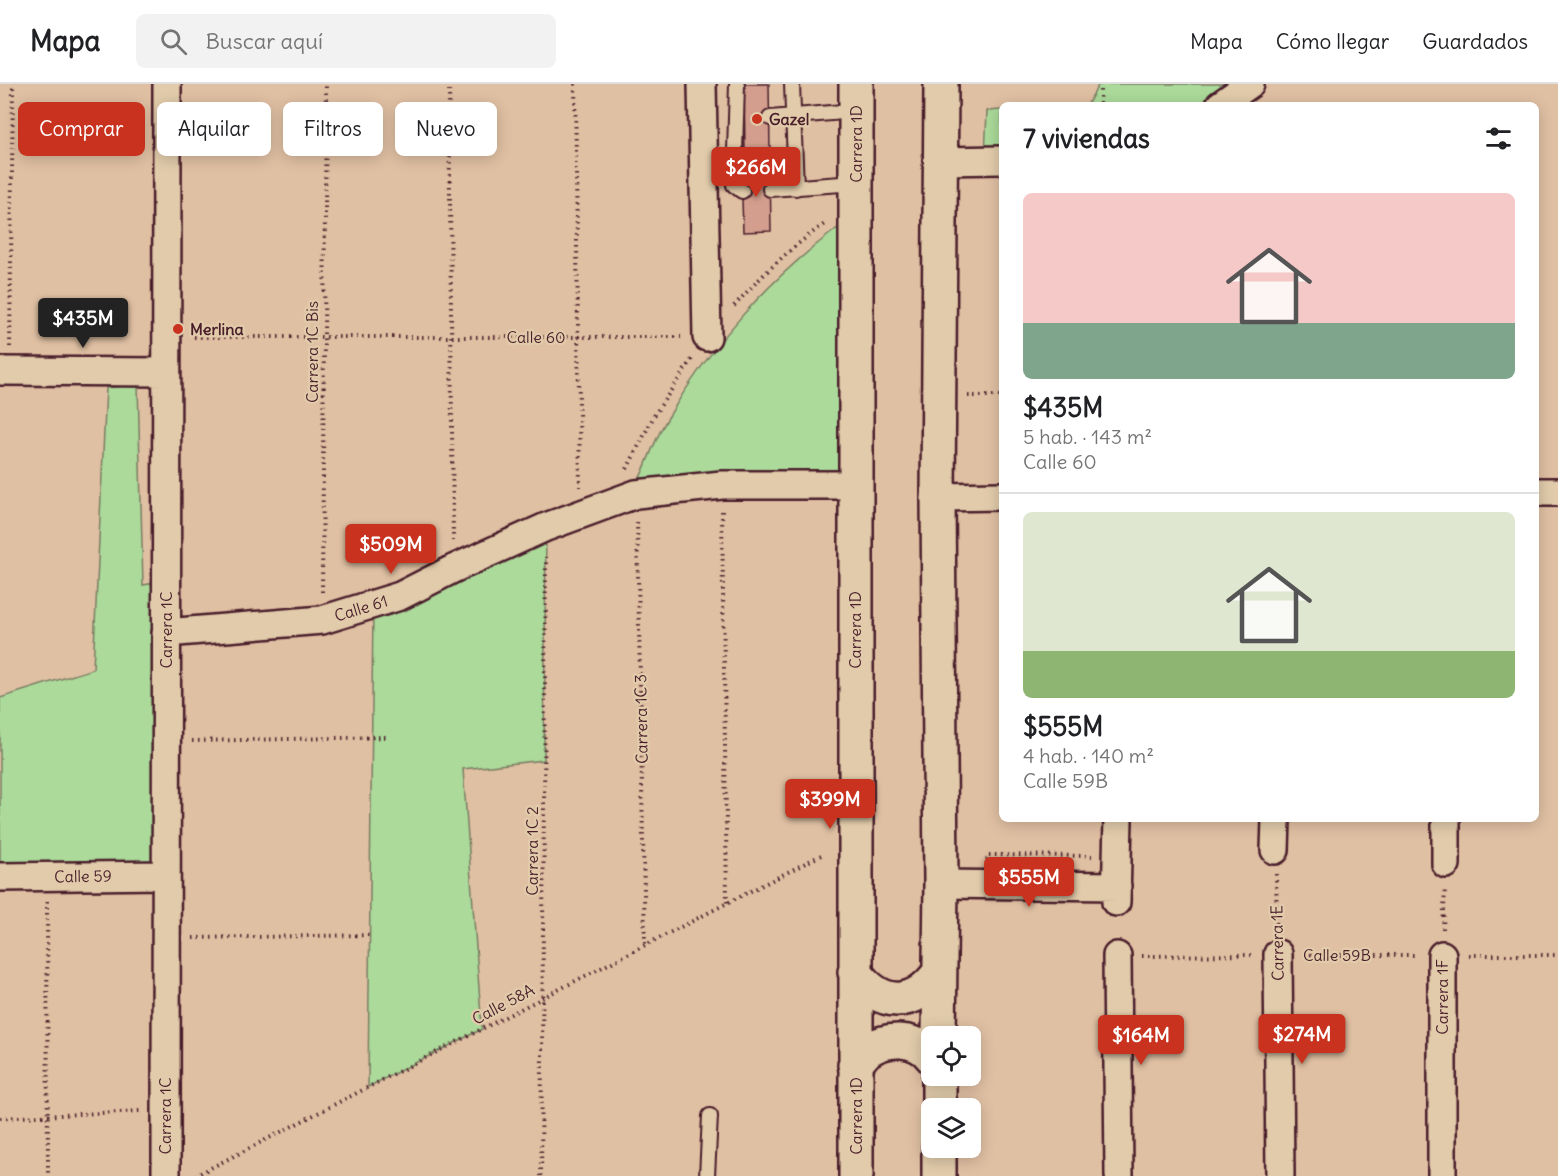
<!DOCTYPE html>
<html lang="es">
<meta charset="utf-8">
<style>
body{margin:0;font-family:Delius,sans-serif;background:#f2f2f2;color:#202124;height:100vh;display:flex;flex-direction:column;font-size:22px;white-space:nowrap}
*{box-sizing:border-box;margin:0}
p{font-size:20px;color:#757577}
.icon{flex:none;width:33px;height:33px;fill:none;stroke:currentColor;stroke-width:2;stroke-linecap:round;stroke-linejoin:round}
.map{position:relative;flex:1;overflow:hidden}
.panel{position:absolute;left:999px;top:18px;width:540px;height:720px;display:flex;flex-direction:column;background:#fff;border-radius:9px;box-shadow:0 3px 15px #0003}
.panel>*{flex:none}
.banner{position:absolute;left:18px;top:18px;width:570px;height:54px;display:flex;gap:12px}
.tools{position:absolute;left:921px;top:942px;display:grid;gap:12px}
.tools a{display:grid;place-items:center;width:60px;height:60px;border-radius:9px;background:#fff;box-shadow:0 3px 15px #0003;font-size:30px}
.price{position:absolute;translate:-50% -51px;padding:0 14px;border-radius:6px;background:#c8321e;color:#fff;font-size:20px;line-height:39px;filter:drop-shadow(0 2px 3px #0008)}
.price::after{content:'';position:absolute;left:50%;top:36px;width:18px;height:14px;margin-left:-9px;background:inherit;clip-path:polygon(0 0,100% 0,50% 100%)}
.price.active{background:#222;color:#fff}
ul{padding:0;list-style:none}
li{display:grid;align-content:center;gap:12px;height:318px;padding:0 24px}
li+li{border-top:2px solid #e0e0e0}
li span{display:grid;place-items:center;height:186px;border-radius:9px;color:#555}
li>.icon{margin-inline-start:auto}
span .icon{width:108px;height:108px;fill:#fffc;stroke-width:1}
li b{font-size:26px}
h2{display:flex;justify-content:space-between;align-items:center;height:72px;padding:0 24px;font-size:26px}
.pill{padding:0 21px;border-radius:9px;background:#fff;box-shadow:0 3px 15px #0003;font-size:21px;line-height:54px}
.pill.active{background:#c8321e;color:#fff}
header{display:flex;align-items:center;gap:36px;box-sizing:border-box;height:84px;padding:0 30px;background:#fff;border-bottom:2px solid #e0e0e0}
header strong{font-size:28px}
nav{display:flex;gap:33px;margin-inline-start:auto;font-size:21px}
.search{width:420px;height:54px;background:#f2f2f2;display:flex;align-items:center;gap:15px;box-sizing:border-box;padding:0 21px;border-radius:9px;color:#757577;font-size:22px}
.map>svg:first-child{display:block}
.green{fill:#abda9a;stroke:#7a7c62;stroke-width:1.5}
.building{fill:#d39e8d;stroke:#4a1f2b;stroke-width:1.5}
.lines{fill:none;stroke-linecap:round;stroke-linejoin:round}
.lane-casing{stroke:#4a1f2b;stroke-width:18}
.street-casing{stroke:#4a1f2b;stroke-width:32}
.secondary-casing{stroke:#4a1f2b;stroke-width:38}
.path{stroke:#4a1f2b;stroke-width:4;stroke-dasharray:1.5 4.5;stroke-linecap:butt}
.lane{stroke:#e1cbaa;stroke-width:14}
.street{stroke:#e1cbaa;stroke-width:27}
.secondary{stroke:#e1cbaa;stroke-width:33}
.poi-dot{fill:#c8321e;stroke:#e1cbaa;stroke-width:2}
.labels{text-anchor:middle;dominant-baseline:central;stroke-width:4.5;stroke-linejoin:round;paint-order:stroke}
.poi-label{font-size:16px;font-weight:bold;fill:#4a1f2b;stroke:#e1cbaa;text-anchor:start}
.street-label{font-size:16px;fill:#4a1f2b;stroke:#e1cbaa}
</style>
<header>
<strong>Mapa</strong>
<div class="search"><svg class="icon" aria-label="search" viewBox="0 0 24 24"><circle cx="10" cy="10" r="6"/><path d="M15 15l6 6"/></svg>Buscar aquí</div>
<nav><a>Mapa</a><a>Cómo llegar</a><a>Guardados</a></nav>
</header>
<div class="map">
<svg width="1558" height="1092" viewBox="0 0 1558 1092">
<rect width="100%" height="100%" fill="#e0c0a3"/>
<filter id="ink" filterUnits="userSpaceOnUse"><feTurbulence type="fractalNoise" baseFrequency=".0167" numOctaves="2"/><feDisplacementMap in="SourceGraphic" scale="12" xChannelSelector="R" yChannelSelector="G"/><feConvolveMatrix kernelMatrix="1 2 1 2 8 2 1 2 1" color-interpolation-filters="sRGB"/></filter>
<g filter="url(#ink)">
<path class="green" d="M1099,0h151l-30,21h-138h5z
M1002,26v46h-17l2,-45z
M840,142l2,245 -203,9c9,-19 16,-41 27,-59 46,-78 101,-140 174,-195z
M138,300l5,201 23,-4 -1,294 -165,2v-179l93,-29 13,-281z
M546,443l-2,233 -81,9 19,260 -114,58 5,-482z"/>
<path class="building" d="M744,0h25l1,68 -25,1z
M770,80l1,67 -28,1 -2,-67z"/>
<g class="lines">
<g class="lane-casing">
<path id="lane" d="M737,0l-3,101 8,6
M792,0l4,104
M770,34l86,-7
M770,105l86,-6
M707,1092l3,-60"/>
</g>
<g class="street-casing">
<path id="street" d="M702,0l5,253
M1220,21l30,-21
M940,77l62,-1
M0,287l166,1
M1536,408h22
M938,413l64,-1
M166,549l156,-13 78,-24 53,-27 93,-42 90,-33 86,-9h133
M1275,766l1,-31
M1446,780v-45
M0,793l165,-2
M941,800l176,2
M1116,818l2,-83
M1278,870l2,222
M1117,872l2,220
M166,1092l1,-1092
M1442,1092v-221"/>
</g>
<g class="secondary-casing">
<path id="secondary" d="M855,888c26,36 58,36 84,1
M939,952l2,-152 -3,-387 3,-413
M855,981c4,-5 8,-11 13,-15 19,-13 49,-13 64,7
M939,992v32
M939,1064v28
M856,1092v-1092"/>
</g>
<path class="path" d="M449,0l4,457
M575,0l5,403
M1100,0v21
M734,222c28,-31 57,-59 92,-83
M194,253h487
M10,263l3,-263
M968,312h34
M627,385l28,-55 37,-55
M722,427l5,392
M637,438l8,423
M322,508l4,-508
M192,657l194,-4
M987,776l1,-5 104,1
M1276,790l1,56
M47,817l1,275
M1443,845l2,-40
M193,854l177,-3
M1304,871h112
M1469,871h89
M1142,872l109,-1
M0,1034l140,-7
M195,1092l628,-322
M541,1092l5,-619"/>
<use href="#lane" class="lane"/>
<use href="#street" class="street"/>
<use href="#secondary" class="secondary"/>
</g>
</g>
<g class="poi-dot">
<circle cx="757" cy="35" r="6"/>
<circle cx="178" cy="245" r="6"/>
</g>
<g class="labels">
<g class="poi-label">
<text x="769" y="35">Gazel</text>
<text x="190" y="245">Merlina</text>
</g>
<g class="street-label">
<text transform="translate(856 60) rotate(-90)">Carrera 1D</text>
<text x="536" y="253">Calle 60</text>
<text transform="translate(312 268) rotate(-90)">Carrera 1C Bis</text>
<text transform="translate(361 524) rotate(-17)">Calle 61</text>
<text transform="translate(166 546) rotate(-90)">Carrera 1C</text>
<text transform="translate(855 546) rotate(-90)">Carrera 1D</text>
<text transform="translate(641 635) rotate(-91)">Carrera 1C 3</text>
<text transform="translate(532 767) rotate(-90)">Carrera 1C 2</text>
<text transform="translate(83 792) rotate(-1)">Calle 59</text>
<text transform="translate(1277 859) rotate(-91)">Carrera 1E</text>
<text x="1337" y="871">Calle 59B</text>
<text transform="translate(1442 913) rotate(-90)">Carrera 1F</text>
<text transform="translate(503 920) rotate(-28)">Calle 58A</text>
<text transform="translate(165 1032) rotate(-90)">Carrera 1C</text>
<text transform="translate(856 1032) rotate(-90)">Carrera 1D</text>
</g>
</g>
</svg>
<div class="tools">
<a><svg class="icon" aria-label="locate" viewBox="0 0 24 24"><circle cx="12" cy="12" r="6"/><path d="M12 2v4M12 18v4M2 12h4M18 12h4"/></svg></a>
<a><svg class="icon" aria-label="layers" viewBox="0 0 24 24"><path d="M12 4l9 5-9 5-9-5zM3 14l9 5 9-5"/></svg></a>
</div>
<b class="price" style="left:756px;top:114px">$266M</b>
<b class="price active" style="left:83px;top:265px">$435M</b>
<b class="price" style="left:391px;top:491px">$509M</b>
<b class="price" style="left:830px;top:746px">$399M</b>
<b class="price" style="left:1029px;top:824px">$555M</b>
<b class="price" style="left:1302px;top:981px">$274M</b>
<b class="price" style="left:1141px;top:982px">$164M</b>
<div class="banner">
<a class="pill active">Comprar</a>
<a class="pill">Alquilar</a>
<a class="pill">Filtros</a>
<a class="pill">Nuevo</a>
</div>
<section class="panel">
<h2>7 viviendas<svg class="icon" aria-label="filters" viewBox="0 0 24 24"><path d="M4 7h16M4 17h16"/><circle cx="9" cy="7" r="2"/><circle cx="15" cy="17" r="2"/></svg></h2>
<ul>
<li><span style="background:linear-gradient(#f6c9c9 70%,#7fa58c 0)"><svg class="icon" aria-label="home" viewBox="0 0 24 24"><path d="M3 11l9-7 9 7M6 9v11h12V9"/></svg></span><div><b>$435M</b><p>5 hab. · 143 m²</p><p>Calle 60</p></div></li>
<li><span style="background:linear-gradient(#dfe7d0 75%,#8fb573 0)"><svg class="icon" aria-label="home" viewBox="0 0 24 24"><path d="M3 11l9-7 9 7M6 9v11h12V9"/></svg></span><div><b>$555M</b><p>4 hab. · 140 m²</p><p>Calle 59B</p></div></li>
</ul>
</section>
</div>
